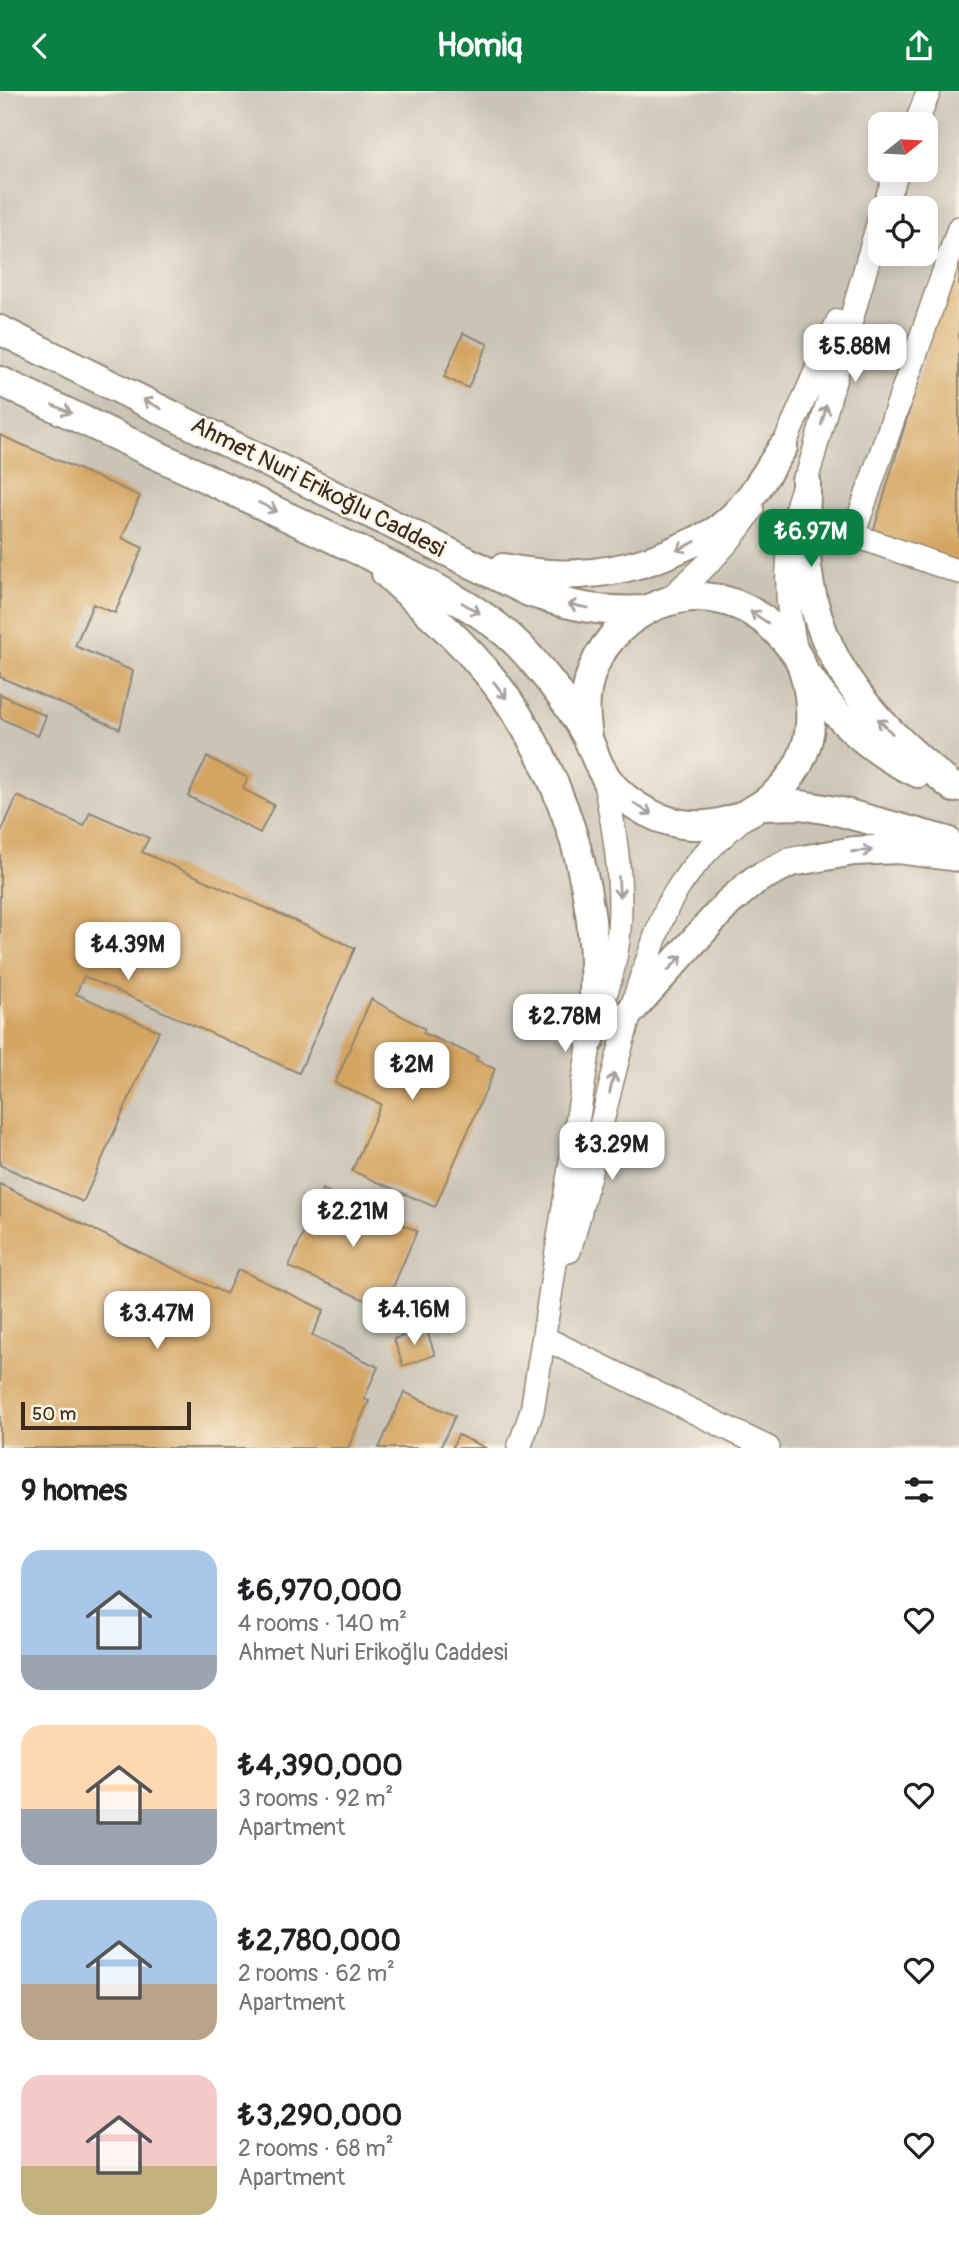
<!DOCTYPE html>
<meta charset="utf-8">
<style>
body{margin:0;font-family:Pangolin,sans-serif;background:#f2f2f2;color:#202124;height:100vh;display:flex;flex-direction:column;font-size:26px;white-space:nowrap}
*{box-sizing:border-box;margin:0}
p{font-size:23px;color:#757577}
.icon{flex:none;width:38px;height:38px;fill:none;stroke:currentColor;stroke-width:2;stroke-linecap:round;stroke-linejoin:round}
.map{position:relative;height:1357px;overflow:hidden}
.panel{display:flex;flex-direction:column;background:#fff;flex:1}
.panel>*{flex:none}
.needle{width:46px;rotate:72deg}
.fabs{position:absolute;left:868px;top:21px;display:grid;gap:14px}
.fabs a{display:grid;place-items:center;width:70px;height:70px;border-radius:14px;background:#fff;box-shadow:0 4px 18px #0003;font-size:35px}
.scale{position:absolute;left:21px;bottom:18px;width:170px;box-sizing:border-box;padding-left:7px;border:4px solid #3b2a1e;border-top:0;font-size:19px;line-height:24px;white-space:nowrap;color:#3b2a1e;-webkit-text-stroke:5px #fcf5e5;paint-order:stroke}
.price{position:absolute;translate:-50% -60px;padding:0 16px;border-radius:14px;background:#fff;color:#222;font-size:23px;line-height:46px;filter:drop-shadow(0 2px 4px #0008)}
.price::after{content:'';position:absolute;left:50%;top:42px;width:21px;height:16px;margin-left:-10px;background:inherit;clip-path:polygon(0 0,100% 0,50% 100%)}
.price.on{background:#0b8043;color:#fff}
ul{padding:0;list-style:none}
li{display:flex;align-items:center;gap:21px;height:175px;padding:0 21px}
li span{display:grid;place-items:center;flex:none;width:196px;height:140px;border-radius:21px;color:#555}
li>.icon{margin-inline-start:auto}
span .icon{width:84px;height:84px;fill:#fffc;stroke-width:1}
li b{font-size:30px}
h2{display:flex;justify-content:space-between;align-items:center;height:84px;padding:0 21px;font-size:30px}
header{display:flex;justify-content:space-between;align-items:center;height:91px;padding:0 21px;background:#0b8043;color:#fff;font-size:32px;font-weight:800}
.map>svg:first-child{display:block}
.industrial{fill:#c9c3b8;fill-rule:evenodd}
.building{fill:#d4a460}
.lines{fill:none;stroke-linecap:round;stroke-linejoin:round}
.minor-casing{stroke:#938772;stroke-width:26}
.major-casing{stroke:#938772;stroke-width:32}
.minor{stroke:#fff;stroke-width:23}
.major{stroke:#fff;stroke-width:28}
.oneway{stroke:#a79f9a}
.labels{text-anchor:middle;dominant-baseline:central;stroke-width:5;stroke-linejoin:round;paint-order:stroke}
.street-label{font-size:24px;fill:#3b2a1e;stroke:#fcf5e5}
</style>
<header><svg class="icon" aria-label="back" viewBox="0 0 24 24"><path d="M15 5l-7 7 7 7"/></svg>Homiq<svg class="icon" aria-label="share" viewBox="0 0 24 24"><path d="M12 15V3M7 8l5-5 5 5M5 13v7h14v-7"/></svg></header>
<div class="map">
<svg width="959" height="1357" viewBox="0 0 959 1357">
<rect width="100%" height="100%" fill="#fcf5e5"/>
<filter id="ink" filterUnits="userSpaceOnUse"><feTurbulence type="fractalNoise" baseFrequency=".0143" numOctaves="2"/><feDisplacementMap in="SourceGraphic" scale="14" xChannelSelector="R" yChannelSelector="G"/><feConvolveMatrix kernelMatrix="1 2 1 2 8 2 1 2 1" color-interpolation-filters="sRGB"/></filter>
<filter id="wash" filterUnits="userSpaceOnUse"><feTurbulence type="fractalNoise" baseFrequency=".00686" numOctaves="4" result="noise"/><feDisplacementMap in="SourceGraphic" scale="28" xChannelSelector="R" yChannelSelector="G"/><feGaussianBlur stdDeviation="1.57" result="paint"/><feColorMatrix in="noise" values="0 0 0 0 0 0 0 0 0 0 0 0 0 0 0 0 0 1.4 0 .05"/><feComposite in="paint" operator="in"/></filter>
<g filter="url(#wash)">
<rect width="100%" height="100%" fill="#ebe4c5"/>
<path class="industrial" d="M0,0h959v1357h-959zM880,33h46v46h-46zM880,117h46v46h-46z"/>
<g id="blocks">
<path class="building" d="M958,156h1v316l-87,-27z
M463,242l25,11 -20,44 -24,-11z
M0,344l140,61 -18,42 21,10 -28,65 -22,-9 -18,42 58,25 -13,58 -120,-52z
M0,603l46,22 -8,20 -38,-18z
M207,666l41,21 -5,11 31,16 -14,28 -72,-37z
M17,705l67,30 6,-14 59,26 -7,14 213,96 -56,125 -215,-97 -8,18 83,37 -76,171 -83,-37v-330z
M371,908l54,30 -2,4 55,24 -2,3 19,9 -60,138 -83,-36 29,-67 -46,-21z
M0,1093l226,110 12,-25 86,41 -12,25 66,32 -14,32 5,2 -21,47h-348z
M322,1098l95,42 -33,77 -95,-41z
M426,1237l9,27 -32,11 -9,-27z
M404,1301l51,24 -15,32h-61z
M458,1344l28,13h-34z"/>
</g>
</g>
<g filter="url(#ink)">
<use href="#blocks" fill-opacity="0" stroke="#938772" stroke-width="2"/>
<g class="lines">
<g class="minor-casing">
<path id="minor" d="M916,33l13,-33
M883,117l15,-38
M959,137l-106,307 106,37
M776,372l62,-142
M664,512c33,-28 65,-57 88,-94
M797,564c-14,-56 -13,-121 9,-174l74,-264
M569,1160c28,-95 44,-195 78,-289 8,-23 15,-48 28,-69 20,-32 40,-51 68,-75
M544,1247l224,110
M519,1357l13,-37 58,-371c12,-35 26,-72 29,-110 4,-52 -5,-105 -16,-156"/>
</g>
<g class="major-casing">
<path id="major" d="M0,239l529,262c45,15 69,20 116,18
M0,290l419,198c39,21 78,41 108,75 22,25 43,52 59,81 6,11 9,23 15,34 15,29 50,50 81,55 53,8 108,-27 124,-78 6,-18 5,-39 2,-57 -3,-14 -6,-28 -15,-39 -18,-23 -38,-41 -67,-49 -61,-18 -129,27 -139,89 -3,17 -1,31 1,48
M806,390c0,28 -2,57 1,86 12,102 71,159 147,221
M503,477c63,13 126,6 184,-23 11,-5 24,-10 33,-17 28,-21 45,-53 63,-81
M386,482c41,38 87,77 119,123 69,99 102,224 85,344
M810,588c26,40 64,75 108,94
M762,715l39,-1 40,7 106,29
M629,922l99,-110 27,-23 36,-18 63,-11 44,-2 61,8"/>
</g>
<use href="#minor" class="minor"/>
<use href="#major" class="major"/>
</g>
<defs><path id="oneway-shaft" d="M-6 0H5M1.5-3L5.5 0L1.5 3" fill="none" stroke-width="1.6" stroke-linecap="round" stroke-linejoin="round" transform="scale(1.75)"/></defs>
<g class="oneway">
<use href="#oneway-shaft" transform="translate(152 313) rotate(-153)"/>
<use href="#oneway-shaft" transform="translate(62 318) rotate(24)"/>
<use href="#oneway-shaft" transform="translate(824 324) rotate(-75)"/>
<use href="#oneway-shaft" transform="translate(268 416) rotate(26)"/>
<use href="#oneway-shaft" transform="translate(686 455) rotate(154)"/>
<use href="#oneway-shaft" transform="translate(578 515) rotate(-169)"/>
<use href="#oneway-shaft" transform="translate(471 517) rotate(31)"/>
<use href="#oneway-shaft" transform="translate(759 526) rotate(-146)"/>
<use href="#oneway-shaft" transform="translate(500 599) rotate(52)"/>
<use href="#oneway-shaft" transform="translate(885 635) rotate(-134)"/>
<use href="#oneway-shaft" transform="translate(643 718) rotate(32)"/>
<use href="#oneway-shaft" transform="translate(862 760) rotate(-4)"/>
<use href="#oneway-shaft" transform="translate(619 796) rotate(87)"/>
<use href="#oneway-shaft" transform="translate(675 872) rotate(-47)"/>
<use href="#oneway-shaft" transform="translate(612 992) rotate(-77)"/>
</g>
</g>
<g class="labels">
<g class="street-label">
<text transform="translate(318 396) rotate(27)">Ahmet Nuri Erikoğlu Caddesi</text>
</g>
</g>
</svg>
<div class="fabs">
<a><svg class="needle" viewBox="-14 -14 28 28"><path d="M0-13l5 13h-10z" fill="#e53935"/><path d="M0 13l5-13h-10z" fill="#757577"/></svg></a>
<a><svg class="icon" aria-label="locate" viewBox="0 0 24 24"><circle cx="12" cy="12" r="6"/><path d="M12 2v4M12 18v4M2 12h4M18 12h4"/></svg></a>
</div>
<div class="scale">50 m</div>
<b class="price" style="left:855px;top:293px">₺5.88M</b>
<b class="price on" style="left:811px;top:478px">₺6.97M</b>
<b class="price" style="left:128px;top:891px">₺4.39M</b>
<b class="price" style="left:565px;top:963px">₺2.78M</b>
<b class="price" style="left:412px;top:1011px">₺2M</b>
<b class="price" style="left:612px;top:1091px">₺3.29M</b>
<b class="price" style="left:353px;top:1158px">₺2.21M</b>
<b class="price" style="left:414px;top:1256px">₺4.16M</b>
<b class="price" style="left:157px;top:1260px">₺3.47M</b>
</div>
<section class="panel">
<h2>9 homes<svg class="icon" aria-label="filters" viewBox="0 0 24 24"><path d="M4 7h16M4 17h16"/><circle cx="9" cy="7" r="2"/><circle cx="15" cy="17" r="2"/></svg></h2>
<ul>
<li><span style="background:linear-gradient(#a9c7e8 75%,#9aa5b1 0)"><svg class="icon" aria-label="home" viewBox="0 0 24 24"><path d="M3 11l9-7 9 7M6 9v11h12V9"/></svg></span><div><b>₺6,970,000</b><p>4 rooms · 140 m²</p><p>Ahmet Nuri Erikoğlu Caddesi</p></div><svg class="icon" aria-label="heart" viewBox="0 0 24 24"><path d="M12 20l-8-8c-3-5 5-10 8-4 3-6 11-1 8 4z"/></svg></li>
<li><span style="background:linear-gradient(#ffd9b3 60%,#9aa5b1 0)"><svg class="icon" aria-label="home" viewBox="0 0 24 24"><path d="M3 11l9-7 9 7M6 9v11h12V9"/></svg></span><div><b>₺4,390,000</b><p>3 rooms · 92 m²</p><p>Apartment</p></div><svg class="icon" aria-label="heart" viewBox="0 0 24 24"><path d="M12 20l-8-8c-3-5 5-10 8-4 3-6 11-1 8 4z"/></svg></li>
<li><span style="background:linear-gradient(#a9c7e8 60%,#b9a48a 0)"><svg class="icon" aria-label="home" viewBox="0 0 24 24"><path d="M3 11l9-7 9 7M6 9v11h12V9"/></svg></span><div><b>₺2,780,000</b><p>2 rooms · 62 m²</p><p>Apartment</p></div><svg class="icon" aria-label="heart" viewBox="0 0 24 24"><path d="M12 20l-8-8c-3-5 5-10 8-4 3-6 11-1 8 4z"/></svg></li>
<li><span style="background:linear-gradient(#f6c9c9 65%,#c2b280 0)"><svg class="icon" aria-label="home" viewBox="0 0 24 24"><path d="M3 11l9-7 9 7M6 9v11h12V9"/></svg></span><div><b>₺3,290,000</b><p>2 rooms · 68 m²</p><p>Apartment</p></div><svg class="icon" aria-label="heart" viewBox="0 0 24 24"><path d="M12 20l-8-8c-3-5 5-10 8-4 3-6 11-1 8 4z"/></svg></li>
</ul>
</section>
